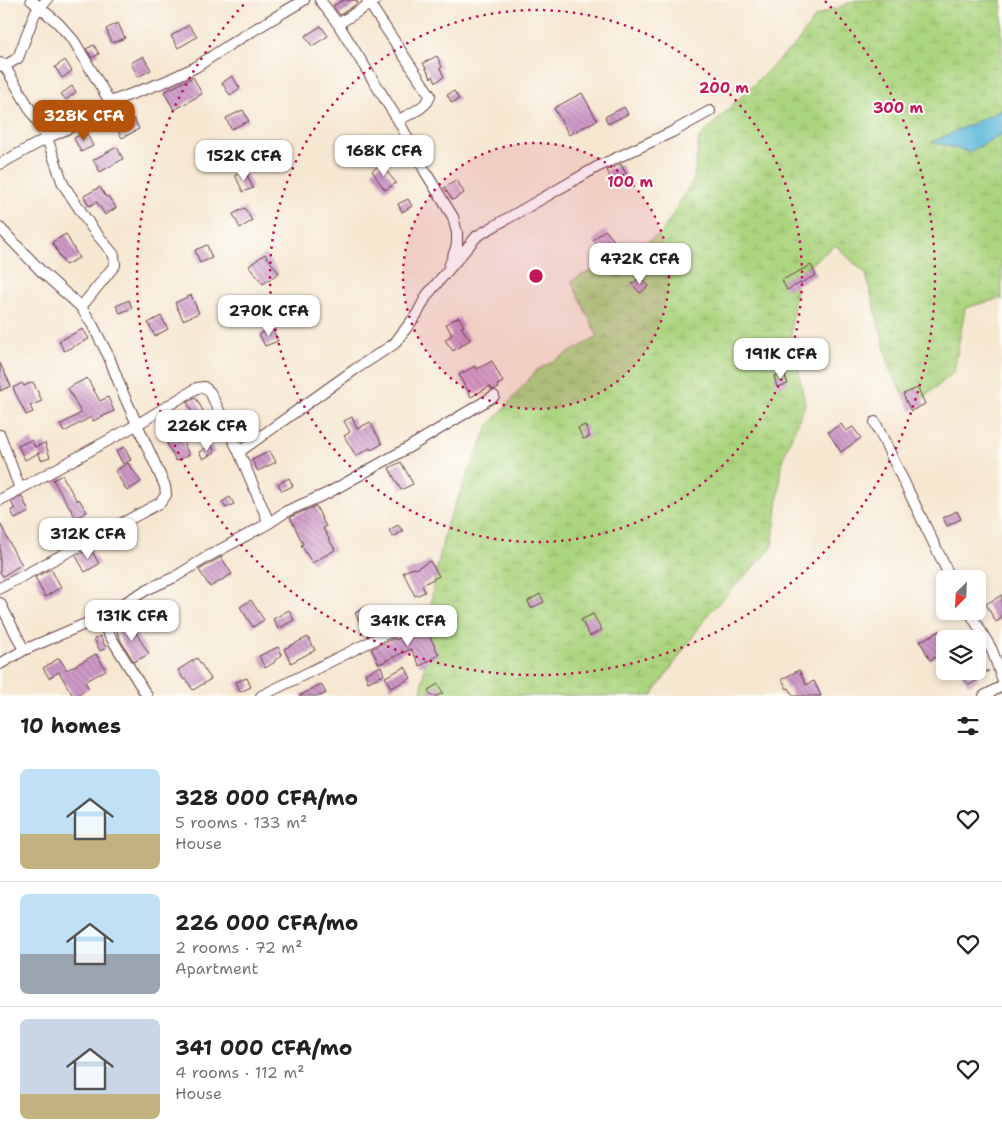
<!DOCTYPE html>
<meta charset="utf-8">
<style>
body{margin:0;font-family:"Shantell Sans",sans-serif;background:#f2f2f2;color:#222;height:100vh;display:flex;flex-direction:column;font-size:19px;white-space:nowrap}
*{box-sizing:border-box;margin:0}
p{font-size:16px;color:#767676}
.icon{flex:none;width:28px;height:28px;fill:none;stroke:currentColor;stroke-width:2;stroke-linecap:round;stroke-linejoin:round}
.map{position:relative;height:696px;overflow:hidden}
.side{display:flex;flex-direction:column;background:#fff;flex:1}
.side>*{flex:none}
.needle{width:32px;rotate:204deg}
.tools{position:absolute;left:936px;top:570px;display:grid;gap:10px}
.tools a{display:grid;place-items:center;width:50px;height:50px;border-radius:8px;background:#fff;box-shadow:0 2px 8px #0003;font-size:25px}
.price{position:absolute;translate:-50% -42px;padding:0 11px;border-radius:10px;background:#fff;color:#222;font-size:16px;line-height:32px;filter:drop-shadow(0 1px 2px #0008)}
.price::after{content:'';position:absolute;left:50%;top:30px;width:15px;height:11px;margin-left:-8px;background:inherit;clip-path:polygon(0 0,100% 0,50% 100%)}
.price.current{background:#b45309;color:#fff}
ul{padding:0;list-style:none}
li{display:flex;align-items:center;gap:15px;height:125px;padding:0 20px}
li+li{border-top:1px solid #e0e0e0}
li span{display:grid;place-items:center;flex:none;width:140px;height:100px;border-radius:8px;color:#555}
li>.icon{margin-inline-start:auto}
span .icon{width:60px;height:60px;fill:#fffc;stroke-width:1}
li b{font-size:21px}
h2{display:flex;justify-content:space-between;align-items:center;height:60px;padding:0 20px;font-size:21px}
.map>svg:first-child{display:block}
.wetland{fill:url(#wetland-marsh);stroke:#7a7a54}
.water{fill:#5cb7da;stroke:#536b82}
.building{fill:url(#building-back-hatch)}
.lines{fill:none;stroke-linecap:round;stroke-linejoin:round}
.street-casing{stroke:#643d44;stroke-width:12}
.street{stroke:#fff;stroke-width:10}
.ring{fill:none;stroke:#c2185b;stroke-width:2.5;stroke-dasharray:2.5 5}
.centre{fill:#c2185b;stroke:#fdfcf7;stroke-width:2.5}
.ring-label{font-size:15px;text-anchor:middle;font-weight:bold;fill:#c2185b;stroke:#fdfcf7;stroke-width:4;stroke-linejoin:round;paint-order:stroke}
</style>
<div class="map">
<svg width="1002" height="696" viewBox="0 0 1002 696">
<defs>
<pattern id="wetland-marsh" width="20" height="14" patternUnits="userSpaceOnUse" patternTransform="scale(1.25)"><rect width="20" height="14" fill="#abd47e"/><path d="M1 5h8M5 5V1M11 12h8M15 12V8" fill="none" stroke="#95b66d"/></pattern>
<pattern id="building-back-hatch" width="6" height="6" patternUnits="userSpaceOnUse" patternTransform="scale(1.25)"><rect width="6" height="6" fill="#cf9ac9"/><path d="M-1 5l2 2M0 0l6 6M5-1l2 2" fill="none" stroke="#aa7da3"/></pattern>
</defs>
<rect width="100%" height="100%" fill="#fdfcf7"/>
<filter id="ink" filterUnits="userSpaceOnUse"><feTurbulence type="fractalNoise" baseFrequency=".02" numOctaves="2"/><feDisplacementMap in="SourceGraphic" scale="10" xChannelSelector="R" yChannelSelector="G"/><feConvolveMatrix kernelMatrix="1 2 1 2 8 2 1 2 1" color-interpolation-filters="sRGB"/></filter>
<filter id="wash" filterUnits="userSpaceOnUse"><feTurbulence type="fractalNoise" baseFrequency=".0096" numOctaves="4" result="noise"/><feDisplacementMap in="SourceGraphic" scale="20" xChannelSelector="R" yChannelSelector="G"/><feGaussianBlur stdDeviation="1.12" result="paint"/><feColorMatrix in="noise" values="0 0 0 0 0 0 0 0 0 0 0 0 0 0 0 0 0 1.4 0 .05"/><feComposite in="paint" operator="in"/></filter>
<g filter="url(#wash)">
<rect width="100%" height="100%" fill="#f6e7d1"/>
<path class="wetland" d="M857,0h145v110l-70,32 37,10 33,-18v166l-1,-2 -36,10 -11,64 -43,37 -20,-37 -25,-98 -31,-29 -38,30 -6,56 14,73 -22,54 -11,90 -63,65 -56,81v2h-232l12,-109 13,-61 42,-99 49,-57 61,-33 -27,-56 90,-47 33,-55 5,-41 100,-98 17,-24z"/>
<path class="water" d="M1002,110v24l-33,18 -37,-10z"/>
<g id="blocks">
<path class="building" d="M343,0h13l2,3 -18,12 -7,-9z
M118,23l7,15 -13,5 -6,-14z
M189,25l8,12 -19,11 -7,-12z
M321,26l7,10 -16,10 -7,-10z
M94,45l5,9 -7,4 -6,-9z
M143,56l8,14 -13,7 -7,-14z
M437,56l5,11 -2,1 4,9 -8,5 -3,-6 -2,2 -8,-15z
M65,60l7,11 -10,7 -7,-11z
M232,76l8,12 -10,7 -8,-12z
M193,77l9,17 -28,16 -10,-18z
M72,86l4,6 -10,8 -5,-6z
M454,91l5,8 -7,4 -5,-8z
M582,93l15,27 -28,15 -15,-27z
M624,107l4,7 -20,10 -3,-7z
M243,110l6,11 -18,8 -5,-11z
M134,119l5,10 -17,9 -6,-11z
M86,132l7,14 -12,6 -7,-14z
M117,147l6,12 -23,13 -7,-12z
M381,164l15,19 -11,7 -13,-19z
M621,164l7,14 -14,7 -7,-15z
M245,171l8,17 -10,4 -8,-17z
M457,180l7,13 -11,7 -9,-12z
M100,187l6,10 2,-1 8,12 -11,7 -8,-13 -8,4 -5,-10z
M408,199l4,7 -10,6 -4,-8z
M245,208l7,13 -12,7 -7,-14z
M605,230l13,15 -12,10 -13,-15z
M66,234l13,24 -14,7 -13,-23z
M207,245l5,13 -12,5 -5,-13z
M265,254l14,19 -16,11 -14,-18z
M811,265l5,10 -29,15 -5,-10z
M640,277l9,9 -9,7 -8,-9z
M191,295l8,18 -16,7 -8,-17z
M129,300l3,8 -12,5 -4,-7z
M161,316l7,13 -13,7 -7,-13z
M459,317l5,9 -3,1 9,13 -17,11 -8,-11 7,-5 -6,-11z
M272,328l6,13 -13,5 -6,-12z
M83,329l6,10 -25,12 -5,-10z
M492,361l11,21 -6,3 2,3 -7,2 -2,-4 -19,11 -12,-22 16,-9 2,3z
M0,363l11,23 -11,5z
M784,373l4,11 -11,3 -3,-11z
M87,378l13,23 8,-4 6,14 -21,10 -2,-4 -27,15 -4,-7 21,-12 -13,-25z
M33,382l9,19 -12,5 3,6 -7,3 -13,-27 9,-5 2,3z
M918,388l7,16 -14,7 -8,-17z
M196,398l11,20 -11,6 1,3 -15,7 -7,-13 17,-9 -5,-10z
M352,417l5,12 13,-7 12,22 -11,6 -1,-2 -14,8 -12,-20 6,-4 -6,-11z
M841,424l5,7 7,-4 8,11 -20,14 -13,-20z
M585,425l5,12 -7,2 -5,-11z
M180,435l9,20 -13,6 -10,-20z
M31,440l4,7 10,-4 5,14 -9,3 -2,-7 -14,7 -7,-14z
M211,445l4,7 -12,7 -4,-7z
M124,447l7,13 -8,4 -7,-13z
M270,451l6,11 -18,9 -6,-11z
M401,462l12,22 -12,6 -12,-22z
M128,463l13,19 -14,9 -12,-20z
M62,475l15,26 2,-2 8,13 -11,6 -23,-38z
M289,478l4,8 -11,5 -4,-7z
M22,496l7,16 -14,7 -4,-9 4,-1 -4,-7z
M230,497l4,7 -8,4 -4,-6z
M316,506l10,21 -3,1 12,22 -23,13 -11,-18 2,-1 -13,-27z
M957,511l4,8 -14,7 -4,-8z
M75,521l6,11 -20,11 -6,-11z
M0,523l15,31 7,10 -19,12 -3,-4z
M398,525l5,6 -10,6 -4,-7z
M91,549l8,15 -14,8 -9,-16z
M221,557l11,17 -22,13 -11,-17z
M430,561l9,15 -17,9 3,7 -10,4 -12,-24 11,-4 1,1z
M51,569l10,18 -16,10 -10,-20z
M540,594l4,8 -13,6 -3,-7z
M1002,595v23l-6,4 -10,-18z
M251,600l13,20 -11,7 -13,-20z
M367,606l6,11 -13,6 -5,-10z
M170,607l5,10 -6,3 -5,-10z
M289,610l5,10 -16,9 -5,-10z
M593,614l9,16 -12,6 -9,-16z
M133,621l4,9 -2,1 14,23 -15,8 -13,-21 -5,-12z
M424,625l15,30 -19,11 -9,-17 -32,15 -8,-15 24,-11 1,2z
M940,631l5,9v12l-15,8 -10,-19z
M100,636l6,12 -6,3 -6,-12z
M308,637l7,13 -24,13 -7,-14z
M278,647l4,8 -8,6 1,1 -10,6 -6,-12z
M96,654l10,16 -21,12 4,6 -14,8h-2l-14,-24 -10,6 -6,-10 16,-10 8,12z
M978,655l7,16h4l-12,6 1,3 -9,5 -8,-10 7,-4h10z
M197,658l14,21 -18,11 -7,-11 -2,1 -6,-10z
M381,666l3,9 -16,7 -3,-8z
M405,667l6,11 -20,10 -6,-11z
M799,670l7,15 8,-4 7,15h-28l-4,-8 -2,1 -5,-10z
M247,678l4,9 -11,5 -4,-10z
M321,684l5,9 -6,3h-21z
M438,684l5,9 -6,3h-6l-3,-6z"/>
</g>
</g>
<g filter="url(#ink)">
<use href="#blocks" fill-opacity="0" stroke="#643d44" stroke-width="1"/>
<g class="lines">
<g class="street-casing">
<path id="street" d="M31,0l27,23 16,18 36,61
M320,0l18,24 60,96 28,53 27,44 4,16v12l-8,22
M367,0l63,95c-1,12 -22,20 -32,25
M338,24l38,-24
M0,63l4,2 43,73 16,46 29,44 22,27 1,10 -34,42
M0,66l8,-2 10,-6 17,-45 12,-13
M0,164l47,-26 42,-19 21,-17 54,-20 32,-15 33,-22 75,-45
M0,228l42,44 39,35 11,17 17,33 13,34 43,95 1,9 -6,8 -160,85
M875,422l76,157
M0,435l20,54
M0,500l138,-76 59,-36 7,-1 6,5 29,60
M269,523l-30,-71 115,-82 40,-26 23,-30 10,-19 50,-59 120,-69 75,-35 38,-21
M0,603l24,47
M969,611l23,39 10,28
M99,618l48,78
M0,664l24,-14 75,-32 49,-29 27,-12 32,-20 62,-34 18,-12 41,-18 78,-44 88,-53
M261,696l147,-73
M984,696l18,-10v-2"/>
</g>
<use href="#street" class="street"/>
</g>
</g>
<circle cx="536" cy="276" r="133" fill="#c2185b" fill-opacity=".12"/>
<g class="ring">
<circle cx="536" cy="276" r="133"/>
<circle cx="536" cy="276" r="266"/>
<path d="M825 1A399 399 0 1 1 247 1"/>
</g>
<circle cx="536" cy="276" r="8" class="centre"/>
<g class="ring-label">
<text x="724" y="93">200 m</text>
<text x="898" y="113">300 m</text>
<text x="630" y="187">100 m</text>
</g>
</svg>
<div class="tools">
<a><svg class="needle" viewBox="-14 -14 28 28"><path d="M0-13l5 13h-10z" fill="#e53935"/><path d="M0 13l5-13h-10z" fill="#767676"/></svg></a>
<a><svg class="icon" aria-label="layers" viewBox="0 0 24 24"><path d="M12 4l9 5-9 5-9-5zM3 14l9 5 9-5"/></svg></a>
</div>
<b class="price current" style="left:84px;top:142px">328K CFA</b>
<b class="price" style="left:384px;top:177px">168K CFA</b>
<b class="price" style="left:244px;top:182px">152K CFA</b>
<b class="price" style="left:640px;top:285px">472K CFA</b>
<b class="price" style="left:269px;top:337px">270K CFA</b>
<b class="price" style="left:781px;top:380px">191K CFA</b>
<b class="price" style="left:207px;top:452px">226K CFA</b>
<b class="price" style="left:88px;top:560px">312K CFA</b>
<b class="price" style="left:132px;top:642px">131K CFA</b>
<b class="price" style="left:408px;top:647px">341K CFA</b>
</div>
<section class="side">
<h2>10 homes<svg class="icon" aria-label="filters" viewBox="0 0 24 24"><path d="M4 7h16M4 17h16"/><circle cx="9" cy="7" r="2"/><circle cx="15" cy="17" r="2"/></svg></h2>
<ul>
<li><span style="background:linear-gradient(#bfe0f5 65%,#c2b280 0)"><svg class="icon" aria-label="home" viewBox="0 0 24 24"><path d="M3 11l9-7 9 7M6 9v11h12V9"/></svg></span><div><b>328 000 CFA/mo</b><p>5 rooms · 133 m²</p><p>House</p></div><svg class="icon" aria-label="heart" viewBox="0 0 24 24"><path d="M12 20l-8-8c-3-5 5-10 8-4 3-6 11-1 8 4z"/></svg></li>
<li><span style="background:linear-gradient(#bfe0f5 60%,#9aa5b1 0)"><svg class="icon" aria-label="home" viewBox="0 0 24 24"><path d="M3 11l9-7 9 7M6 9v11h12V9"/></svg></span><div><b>226 000 CFA/mo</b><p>2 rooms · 72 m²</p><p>Apartment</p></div><svg class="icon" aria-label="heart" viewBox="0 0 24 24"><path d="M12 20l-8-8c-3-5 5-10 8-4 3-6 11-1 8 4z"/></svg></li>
<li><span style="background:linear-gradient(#c9d6e8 75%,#c2b280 0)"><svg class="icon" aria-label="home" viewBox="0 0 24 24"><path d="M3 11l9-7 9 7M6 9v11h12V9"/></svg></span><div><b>341 000 CFA/mo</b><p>4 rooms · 112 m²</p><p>House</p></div><svg class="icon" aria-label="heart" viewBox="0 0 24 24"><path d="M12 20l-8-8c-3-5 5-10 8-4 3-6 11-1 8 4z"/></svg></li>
</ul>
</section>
